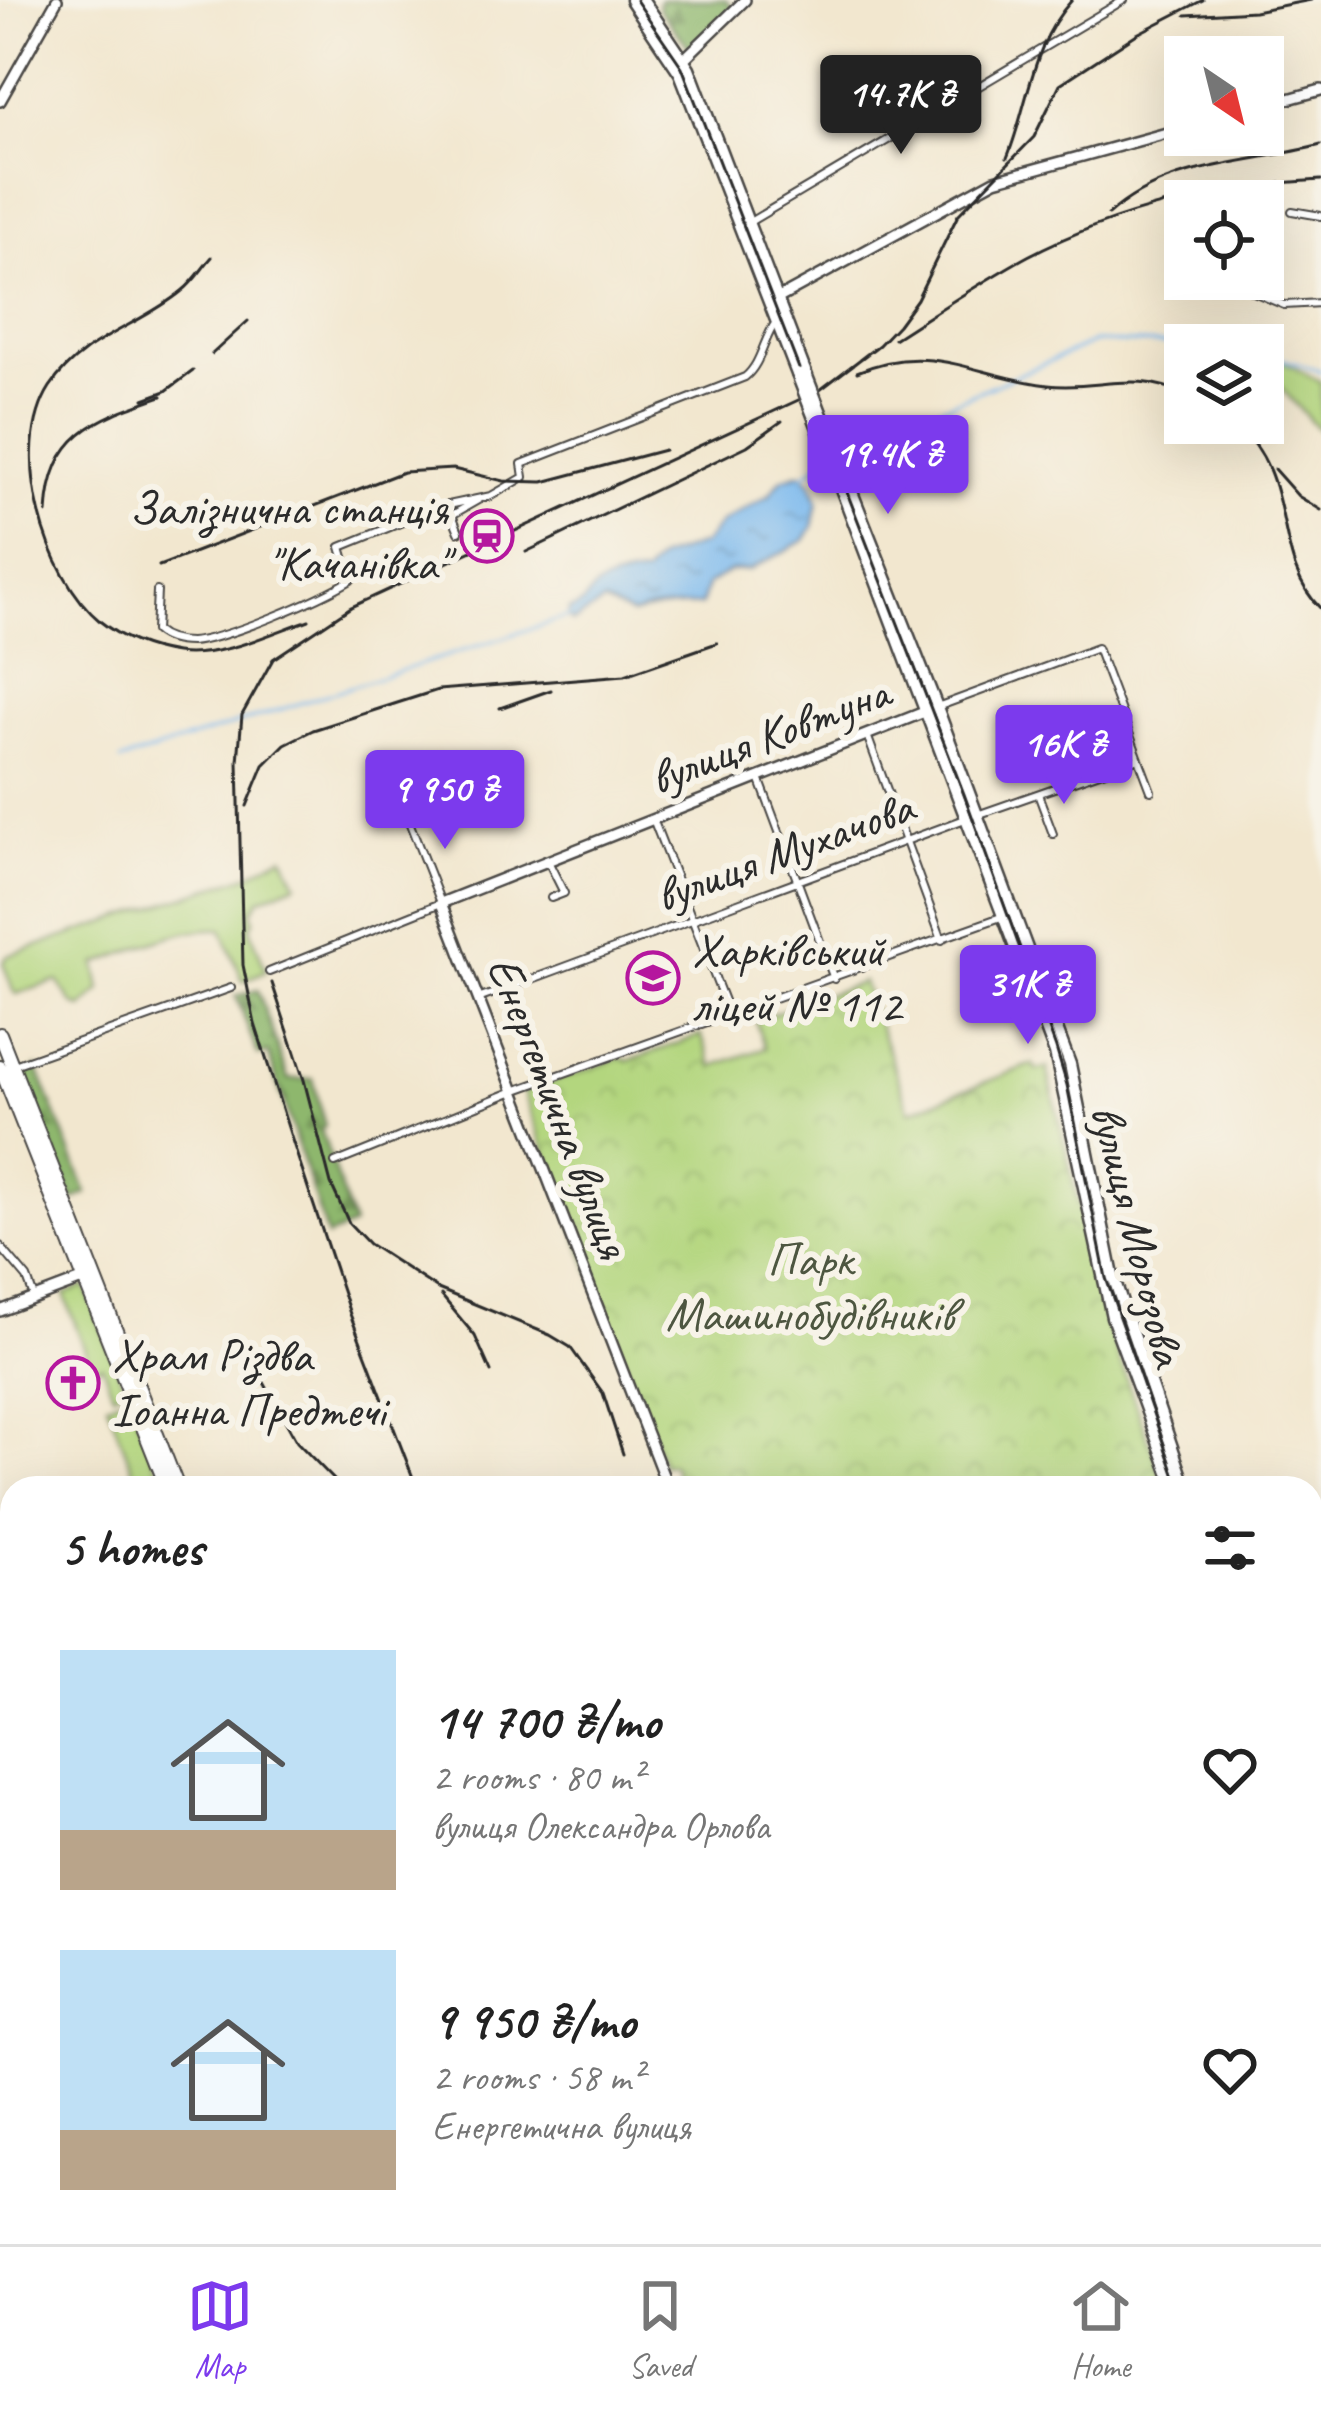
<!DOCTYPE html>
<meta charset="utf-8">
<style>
body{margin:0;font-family:Caveat,sans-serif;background:#f6f6f6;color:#222;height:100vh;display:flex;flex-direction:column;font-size:45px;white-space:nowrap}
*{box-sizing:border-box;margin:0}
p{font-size:39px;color:#767676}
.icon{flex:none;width:66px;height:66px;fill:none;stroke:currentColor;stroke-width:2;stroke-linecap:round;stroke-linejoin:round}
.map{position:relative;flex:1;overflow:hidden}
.side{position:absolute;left:0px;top:1476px;width:1323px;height:768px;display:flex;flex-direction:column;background:#fff;border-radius:36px 36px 0 0;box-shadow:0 12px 48px #0002}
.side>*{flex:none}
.needle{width:78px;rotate:145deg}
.controls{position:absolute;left:1164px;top:36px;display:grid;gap:24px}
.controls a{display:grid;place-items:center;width:120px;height:120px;border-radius:0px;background:#fff;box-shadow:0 12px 48px #0002;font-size:60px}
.price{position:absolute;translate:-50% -102px;padding:0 27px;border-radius:12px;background:#7c3aed;color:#fff;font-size:39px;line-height:78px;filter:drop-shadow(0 3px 6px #0008)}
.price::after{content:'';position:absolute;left:50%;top:72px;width:36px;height:27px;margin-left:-18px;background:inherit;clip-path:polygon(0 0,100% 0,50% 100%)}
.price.active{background:#222;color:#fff}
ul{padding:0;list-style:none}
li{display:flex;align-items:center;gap:36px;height:300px;padding:0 60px}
li span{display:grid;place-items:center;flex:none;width:336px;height:240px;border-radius:0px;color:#555}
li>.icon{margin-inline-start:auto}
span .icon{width:144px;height:144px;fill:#fffc;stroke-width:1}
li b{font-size:51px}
h2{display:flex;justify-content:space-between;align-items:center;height:144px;padding:0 60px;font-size:51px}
.dock{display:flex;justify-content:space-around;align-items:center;height:168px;border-top:3px solid #e0e0e0;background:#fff;font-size:33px;color:#767676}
.dock a{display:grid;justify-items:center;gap:6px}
.dock .active{color:#7c3aed}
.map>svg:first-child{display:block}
.grass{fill:#b3d67e;stroke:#6f8054;stroke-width:3}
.forest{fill:url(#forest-firs);stroke:#5c714c;stroke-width:3}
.park{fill:url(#park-crowns);stroke:#6f8054;stroke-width:3}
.water{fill:url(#water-ripples);stroke:#53728c;stroke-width:3}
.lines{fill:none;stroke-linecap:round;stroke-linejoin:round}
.stream{stroke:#7bb9ee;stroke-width:3}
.minor-casing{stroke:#494744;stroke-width:10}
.tertiary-casing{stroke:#494744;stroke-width:14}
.secondary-casing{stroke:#494744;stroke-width:15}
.primary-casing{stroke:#494744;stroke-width:16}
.minor{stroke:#fff;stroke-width:6}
.tertiary{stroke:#fff;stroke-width:9}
.secondary{stroke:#fff;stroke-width:10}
.primary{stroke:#fff;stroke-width:12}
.tram{stroke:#2b2b2b;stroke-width:3}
.rail{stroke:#2b2b2b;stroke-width:3}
.secondary-bridge-casing{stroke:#494744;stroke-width:15;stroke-linecap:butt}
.secondary-bridge{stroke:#fff;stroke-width:10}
.labels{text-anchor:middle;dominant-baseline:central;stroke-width:12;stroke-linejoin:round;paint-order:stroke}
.poi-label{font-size:48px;fill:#2b2b2b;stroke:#f7f3e8;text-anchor:start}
.street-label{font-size:48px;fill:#2b2b2b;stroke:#f7f3e8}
.park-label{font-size:48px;fill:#4d5640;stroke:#f7f3e8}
</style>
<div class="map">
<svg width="1321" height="2244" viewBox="0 0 1321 2244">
<defs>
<pattern id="forest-firs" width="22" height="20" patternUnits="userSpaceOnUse" patternTransform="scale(3)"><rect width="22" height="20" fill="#8eb76d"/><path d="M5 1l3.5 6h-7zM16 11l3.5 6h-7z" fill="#74955a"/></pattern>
<pattern id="park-crowns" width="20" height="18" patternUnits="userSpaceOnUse" patternTransform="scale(3)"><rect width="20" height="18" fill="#b3d67e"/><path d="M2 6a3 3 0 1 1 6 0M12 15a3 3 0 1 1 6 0" fill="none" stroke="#9ab86d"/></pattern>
<pattern id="water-ripples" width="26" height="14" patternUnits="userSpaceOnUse" patternTransform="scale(3)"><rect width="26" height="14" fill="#7bb9ee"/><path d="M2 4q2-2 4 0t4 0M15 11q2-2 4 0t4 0" fill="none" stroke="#6597c1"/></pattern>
</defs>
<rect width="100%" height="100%" fill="#f7f3e8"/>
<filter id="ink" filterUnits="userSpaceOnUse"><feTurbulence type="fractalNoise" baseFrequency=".00833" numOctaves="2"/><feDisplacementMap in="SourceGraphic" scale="24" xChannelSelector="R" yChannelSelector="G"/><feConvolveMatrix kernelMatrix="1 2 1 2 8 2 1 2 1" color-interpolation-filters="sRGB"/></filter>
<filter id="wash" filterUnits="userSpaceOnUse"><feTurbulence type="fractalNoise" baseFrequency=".004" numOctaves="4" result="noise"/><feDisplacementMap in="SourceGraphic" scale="48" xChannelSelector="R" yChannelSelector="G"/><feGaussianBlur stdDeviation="2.7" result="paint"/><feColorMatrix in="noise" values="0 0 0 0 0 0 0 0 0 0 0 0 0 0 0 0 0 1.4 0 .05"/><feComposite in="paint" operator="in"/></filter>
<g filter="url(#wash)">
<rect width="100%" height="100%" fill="#f2e7cf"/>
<path class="grass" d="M1263,351l58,31v50l-58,-64z
M283,856l14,27 -37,16 -8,12 2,10 -4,7 16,43 -23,10 -21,-52c-42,-3 -86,21 -126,35l5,26 -19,18 -9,-4 -15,-23 -42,13 -3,-3 -10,-28 4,-7 241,-81z
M85,1286l40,102 -12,5 -11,-28 -10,3 -28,-74z
M128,1395l37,93h-25l-33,-85z"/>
<path class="forest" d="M659,0h67l8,10 -42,41 -34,-43z
M258,990l30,89h25l12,47 -4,4 32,96 -26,11 -59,-184 -10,2 -22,-59z
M37,1067l50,126 -14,7 -50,-123z
M1311,1844h10v197l-10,3v-180l2,5h8l-10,-15z
M58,2232h180l2,12h-178z"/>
<path class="park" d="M863,982l47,129 123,-47 3,6 11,-2 58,252 61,168h-480l-2,-5 -5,1 -7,-20 -9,1 -140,-373 97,-34 9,3 72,-26 12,31 52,-18 -10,-28z"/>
<path class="water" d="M801,473l11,10 6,18 -5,26 -8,13 -56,30 -19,1 -23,14 -6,20 -49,4 -20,6 -28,-12 -31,19 -5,-4 1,-8c16,-4 14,-9 24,-19 13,-13 36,-14 51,-16l16,-17 43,-14 18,-21 48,-28 13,-16z"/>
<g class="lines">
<path class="stream" d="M1263,354l58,17
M841,450l254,-108 101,3
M802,477l26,-20
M121,761l449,-145
M216,2232l4,12"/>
</g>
</g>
<g filter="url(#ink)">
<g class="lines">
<g class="minor-casing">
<path id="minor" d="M1292,211l29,5
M748,223l376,-223
M1230,282l54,23 37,-2
M459,532l-7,-17 28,-16
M157,591l-2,40c9,8 22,11 35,11 35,-2 130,-43 161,-62l-10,-33 98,-40 52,-11 33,-19 -2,-13 223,-87c17,-14 18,-38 31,-55
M937,707l160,-59 54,143
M867,735l75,205
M759,778l75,201
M1038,794l15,40
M977,815l160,-56
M653,819l77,197
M548,861l16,32 -13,5
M269,972l172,-69 -33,-84
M478,999l487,-180
M14,1065l217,-77
M335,1163l179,-72 487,-174
M0,1246l27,32 7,19
M1311,2149l10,-4
M1311,2176l10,16
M239,2232l26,12
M364,2232l2,12
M1205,2232l3,12"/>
</g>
<g class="tertiary-casing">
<path id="tertiary" d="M684,59l61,-59
M0,101l57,-101
M1263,106l58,-16
M777,299l218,-119 190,-52
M0,1311l90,-34
M668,1488l-227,-585 496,-196
M0,2217l16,27
M439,2232l5,12
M485,2232l5,12"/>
</g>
<g class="secondary-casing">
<path id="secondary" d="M631,0l49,73 117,301
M643,0l46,68 116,303
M837,454l100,253 133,357 43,212 73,212
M829,457l226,596 57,264 63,171
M1311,1619l10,-4"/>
</g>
<g class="primary-casing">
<path id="primary" d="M0,1034l178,454
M0,1067l167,421
M1311,1803h10
M1311,1832h10
M0,1936l12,-1
M0,1965l12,-2
M456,2232l5,12
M465,2232l5,12"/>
</g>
<use href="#minor" class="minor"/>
<use href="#tertiary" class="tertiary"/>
<use href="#secondary" class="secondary"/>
<use href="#primary" class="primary"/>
<path class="tram" d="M636,0l46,67 282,727 92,254 11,37 39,193 73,210
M1311,1613l10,-3
M1311,1817l10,3"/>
<path class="rail" d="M1186,15l68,-4 57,-11
M1007,158c22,-54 24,-114 65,-158
M1108,215c60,-54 138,-50 213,-70
M212,257c-10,11 -18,25 -30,34 -42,35 -101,48 -132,96 -41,64 -5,189 51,235 21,17 49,27 75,31 43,6 93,-19 133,-33
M894,339c44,-28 88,-58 134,-83 88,-46 194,-71 293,-76
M212,354l36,-33
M857,372c74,-32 119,5 191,13 50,6 87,-16 137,10
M144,399l22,-8 27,-20
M1235,423c65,55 34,135 86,186
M1274,469l24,27 23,14
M47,513c4,-80 49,-94 115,-117
M526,552l221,-106 35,-25
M159,566l244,-94 50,-3 51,12 39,1 121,-32
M500,708l51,-18
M247,806l17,-41 21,-21 28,-14 125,-40 187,-15 92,-32
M272,983l32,97 27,104 18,39 20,21 69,45 112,46 20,12 33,46 20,61
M441,1295l34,41 16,36
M261,1377l36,65 45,46
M417,1488l-67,-174 -57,-171 -38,-119 -12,-59 -5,-204 4,-46 31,-56 78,-52 469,-217 59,-45 19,-20 19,-26 41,-84 76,-78 26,-53 77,-50 66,-34
M0,2036l12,2
M873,2232l34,12"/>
<g class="secondary-bridge-casing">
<path id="secondary-bridge" d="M805,371l32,83
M797,374l32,83"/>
</g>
<use href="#secondary-bridge" class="secondary-bridge"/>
</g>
</g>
<defs>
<g id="station-ring" transform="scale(2.7)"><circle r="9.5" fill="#f7f3e8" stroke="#b5179e" stroke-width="1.5"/><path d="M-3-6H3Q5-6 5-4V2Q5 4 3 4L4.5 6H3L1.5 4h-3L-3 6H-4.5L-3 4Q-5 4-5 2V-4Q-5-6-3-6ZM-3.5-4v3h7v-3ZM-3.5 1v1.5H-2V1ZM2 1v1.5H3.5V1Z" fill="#b5179e"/></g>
<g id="university-ring" transform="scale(2.7)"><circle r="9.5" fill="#f7f3e8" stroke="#b5179e" stroke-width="1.5"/><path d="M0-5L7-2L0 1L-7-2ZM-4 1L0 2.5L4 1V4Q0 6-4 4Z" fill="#b5179e"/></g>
<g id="church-ring" transform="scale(2.7)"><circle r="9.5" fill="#f7f3e8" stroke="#b5179e" stroke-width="1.5"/><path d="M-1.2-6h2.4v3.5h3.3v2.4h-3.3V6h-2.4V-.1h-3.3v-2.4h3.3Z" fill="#b5179e"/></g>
</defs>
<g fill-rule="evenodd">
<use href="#station-ring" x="487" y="536"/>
<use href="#university-ring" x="653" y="978"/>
<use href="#church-ring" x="73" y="1383"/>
</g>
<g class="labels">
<g class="poi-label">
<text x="448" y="508" text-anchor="end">Залізнична станція<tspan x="448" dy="55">"Качанівка"</tspan></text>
<text x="692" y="950">Харківський<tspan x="692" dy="55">ліцей № 112</tspan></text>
<text x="112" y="1355">Храм Різдва<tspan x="112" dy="55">Іоанна Предтечі</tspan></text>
</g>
<g class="street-label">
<text transform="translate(769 735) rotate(-21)">вулиця Ковтуна</text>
<text transform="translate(784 851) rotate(-20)">вулиця Мухачова</text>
<text transform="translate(559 1107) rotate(69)">Енергетична вулиця</text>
<text transform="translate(1138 1235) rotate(76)">вулиця Морозова</text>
</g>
<g class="park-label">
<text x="810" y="1259">Парк<tspan x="810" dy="55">Машинобудівників</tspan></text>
</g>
</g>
</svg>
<div class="controls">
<a><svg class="needle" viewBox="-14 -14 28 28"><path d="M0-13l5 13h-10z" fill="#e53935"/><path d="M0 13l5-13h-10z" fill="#767676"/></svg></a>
<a><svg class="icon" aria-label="locate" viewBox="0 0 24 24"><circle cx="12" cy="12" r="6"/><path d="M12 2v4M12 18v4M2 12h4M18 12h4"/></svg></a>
<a><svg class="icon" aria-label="layers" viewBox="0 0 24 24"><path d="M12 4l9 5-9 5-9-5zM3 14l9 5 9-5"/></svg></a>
</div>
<b class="price active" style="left:901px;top:157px">14.7K ₴</b>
<b class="price" style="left:888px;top:517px">19.4K ₴</b>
<b class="price" style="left:1064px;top:807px">16K ₴</b>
<b class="price" style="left:445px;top:852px">9 950 ₴</b>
<b class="price" style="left:1028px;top:1047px">31K ₴</b>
<section class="side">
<h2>5 homes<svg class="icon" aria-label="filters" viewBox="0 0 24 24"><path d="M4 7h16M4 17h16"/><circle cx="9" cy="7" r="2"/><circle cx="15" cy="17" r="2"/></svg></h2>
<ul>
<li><span style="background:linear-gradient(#bfe0f5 75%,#b9a48a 0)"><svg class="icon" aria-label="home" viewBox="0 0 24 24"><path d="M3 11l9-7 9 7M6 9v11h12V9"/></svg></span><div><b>14 700 ₴/mo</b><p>2 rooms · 80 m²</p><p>вулиця Олександра Орлова</p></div><svg class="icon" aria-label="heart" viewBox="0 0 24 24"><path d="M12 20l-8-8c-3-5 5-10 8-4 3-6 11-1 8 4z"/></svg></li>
<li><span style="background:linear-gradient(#bfe0f5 75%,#b9a48a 0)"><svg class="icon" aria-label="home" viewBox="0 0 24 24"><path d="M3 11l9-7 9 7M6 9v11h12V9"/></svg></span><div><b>9 950 ₴/mo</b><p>2 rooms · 58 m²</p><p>Енергетична вулиця</p></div><svg class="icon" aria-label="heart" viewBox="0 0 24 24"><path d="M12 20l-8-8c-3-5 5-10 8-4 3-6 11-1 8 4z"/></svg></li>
</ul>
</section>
</div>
<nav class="dock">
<a class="active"><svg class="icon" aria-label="map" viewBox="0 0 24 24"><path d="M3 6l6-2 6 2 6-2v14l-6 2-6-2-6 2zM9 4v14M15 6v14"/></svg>Map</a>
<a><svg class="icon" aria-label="saved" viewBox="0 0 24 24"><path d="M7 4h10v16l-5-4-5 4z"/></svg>Saved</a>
<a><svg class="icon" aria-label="home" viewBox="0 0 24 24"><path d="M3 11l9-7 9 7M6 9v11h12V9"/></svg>Home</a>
</nav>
